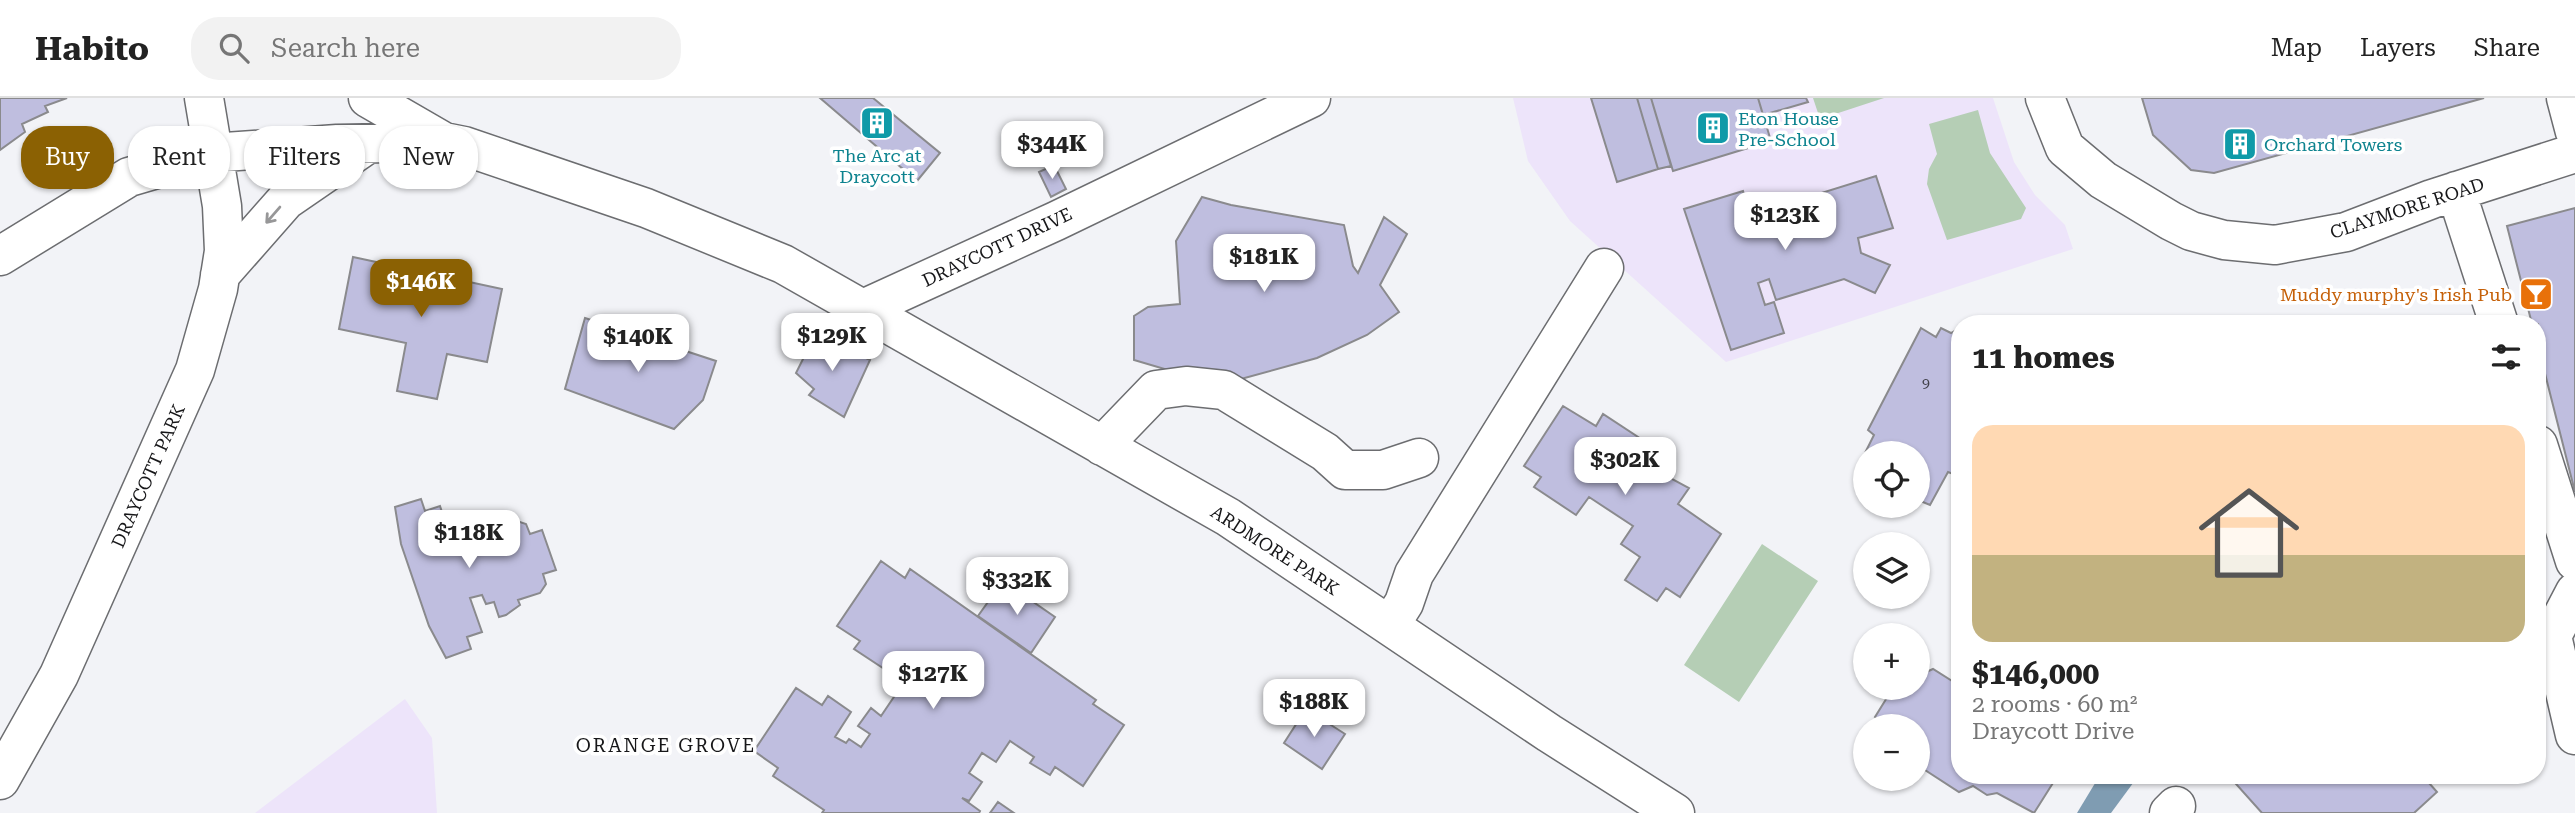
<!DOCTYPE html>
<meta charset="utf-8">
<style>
body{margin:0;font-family:"Roboto Serif",serif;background:#f2f2f2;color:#222;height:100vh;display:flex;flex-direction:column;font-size:26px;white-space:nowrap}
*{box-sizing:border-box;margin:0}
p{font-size:23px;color:#767676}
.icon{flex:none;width:38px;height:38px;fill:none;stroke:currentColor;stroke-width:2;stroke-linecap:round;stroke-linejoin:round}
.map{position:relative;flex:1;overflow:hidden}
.drawer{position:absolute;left:1951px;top:217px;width:595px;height:469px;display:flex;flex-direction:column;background:#fff;border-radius:28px;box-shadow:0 2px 5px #0004}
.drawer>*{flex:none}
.guide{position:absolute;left:21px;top:28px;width:665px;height:63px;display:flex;gap:14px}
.controls{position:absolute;left:1853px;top:343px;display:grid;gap:14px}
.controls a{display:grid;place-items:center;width:77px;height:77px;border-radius:50%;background:#fff;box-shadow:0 2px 5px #0004;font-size:35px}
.price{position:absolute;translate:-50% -60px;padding:0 16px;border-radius:14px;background:#fff;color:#222;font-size:23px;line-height:46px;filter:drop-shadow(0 2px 4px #0008)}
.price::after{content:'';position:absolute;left:50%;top:42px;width:21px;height:16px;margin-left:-10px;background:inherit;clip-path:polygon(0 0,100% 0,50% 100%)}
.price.current{background:#8b6103;color:#fff}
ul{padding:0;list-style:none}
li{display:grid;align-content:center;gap:14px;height:371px;padding:0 21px}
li+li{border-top:2px solid #e0e0e0}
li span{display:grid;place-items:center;height:217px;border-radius:21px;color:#555}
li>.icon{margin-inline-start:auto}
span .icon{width:126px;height:126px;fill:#fffc;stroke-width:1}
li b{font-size:30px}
h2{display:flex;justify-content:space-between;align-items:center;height:84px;padding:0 21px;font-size:30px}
.chip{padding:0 24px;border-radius:28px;background:#fff;box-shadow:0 2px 5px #0004;font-size:24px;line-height:63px}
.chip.current{background:#8b6103;color:#fff}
header{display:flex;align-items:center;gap:42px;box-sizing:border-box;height:98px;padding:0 35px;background:#fff;border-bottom:2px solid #e0e0e0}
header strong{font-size:33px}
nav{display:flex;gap:38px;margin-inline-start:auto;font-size:24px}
.search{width:490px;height:63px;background:#f2f2f2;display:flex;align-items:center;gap:18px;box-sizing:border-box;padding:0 24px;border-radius:28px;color:#767676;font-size:26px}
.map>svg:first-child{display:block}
.education{fill:#ede4fa}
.green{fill:#b5ceb5}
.water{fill:#7f9cb2}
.building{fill:#bfbedf;stroke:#8a8a8d;stroke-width:2}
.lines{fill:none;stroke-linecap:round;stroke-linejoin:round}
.minor-casing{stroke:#6c6d70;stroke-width:41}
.minor{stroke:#fff;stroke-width:38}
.oneway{stroke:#979798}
.labels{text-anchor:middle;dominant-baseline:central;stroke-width:7;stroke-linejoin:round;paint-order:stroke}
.number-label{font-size:14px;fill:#41414a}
.culture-label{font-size:18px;fill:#0d838f;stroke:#fff;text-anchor:start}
.street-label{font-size:18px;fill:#171719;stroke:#fff}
.food-label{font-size:18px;fill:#c56008;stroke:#fff;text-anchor:end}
.neighbourhood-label{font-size:19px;letter-spacing:2px;fill:#171719;stroke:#fff}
</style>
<header>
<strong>Habito</strong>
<div class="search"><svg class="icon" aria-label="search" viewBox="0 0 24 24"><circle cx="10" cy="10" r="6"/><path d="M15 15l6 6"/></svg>Search here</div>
<nav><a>Map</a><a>Layers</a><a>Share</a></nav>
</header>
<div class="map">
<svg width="2575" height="715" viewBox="0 0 2575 715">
<rect width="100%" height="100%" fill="#f2f3f7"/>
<path class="education" d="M1513,0h480l21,64 21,33 30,30 8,24 -347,113 -156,-141 -42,-60z
M405,601l27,39 5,75h-182z"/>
<path class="green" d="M1813,0h71l-64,21z
M1978,12l12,43 36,55 -5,11 -74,21 -20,-56 2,-15 8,-15 -8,-30z
M1762,446l56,37 -79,121 -55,-37z"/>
<path class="water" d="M2100,677h39l-28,38h-34z"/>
<path class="building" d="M0,0h67l-22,8 3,6 -26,12 3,8 -25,18z
M820,0h53l67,55 -23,28z
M1591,0h46l21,71 -41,13z
M1637,0h14l20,68 -13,3z
M1651,0h107l13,43 -98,30z
M1758,0h48l2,4 -45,13z
M2142,0h342l-270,75 -23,-3 -38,-35z
M1054,67l12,24 -15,8 -12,-25z
M1876,78l17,52 -35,10 3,15 29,12 -15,28 -31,-14 -68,21 -7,-21 -11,4 7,22 9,-3 10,31 -53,17 -47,-141 59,-18 7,24 -9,3 5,18 11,-3 -6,-18z
M1202,99l29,8 113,20 9,41 5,7 26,-56 23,17 -27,51 19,27 -32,23 -50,23 -76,21 -46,-1 -61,-18v-44l14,-9 32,-3 -4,-63z
M2575,110v284l-37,-146v-22h-6l-25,-98z
M353,159l149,32 -15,73 -40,-8 -10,45 -40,-8 9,-48 -67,-14z
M585,220l131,43 -13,39 -29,29 -109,-40z
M1921,230l15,9 5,-9 10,5 9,-5v140l-4,7 -8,-3 -18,33 -12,-5v-47h-52v20l-9,-4 17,-34 -6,-5z
M816,235l54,27 -26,57 -35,-22 5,-6 -18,-16z
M1563,308l33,20 7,-12 64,42 -10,15 32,17 -11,16 43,30 -41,63 -14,-9 -9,13 -32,-21 15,-23 -19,-13 12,-18 -44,-29 -13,18 -42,-28 7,-10 -17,-11z
M421,401l4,12 15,-5 13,40 19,-8 -5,-12 7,-3 18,-1 2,7 23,-8 9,3 4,10 12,-4 14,40 -13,4 3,10 -6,9 -22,7 2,5 -14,10 -7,2 -5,-15 -8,2 -4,-9 -12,3 12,34 -15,5 4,12 -25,9 -17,-32 -28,-82 -6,-37z
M881,463l24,17 5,-9 186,131 -3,4 31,21 -41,61 -28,-19 -5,8 -20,-12 4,-6 -24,-16 -14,21 -14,-9 -13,20 13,9 -13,19 -7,-3 18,13 -1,2h-157l2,-3 -51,-34 5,-8 -24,-17 42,-63 26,17 6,-9 23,16 -16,25 11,6 3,-4 12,8 9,-13 -12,-8 13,-18 10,8 23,-34 -50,-33 6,-8 -23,-15z
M1003,483l52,36 -24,36 -53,-37z
M1918,571l6,4 9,-4 27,17v89h98l-24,38 -37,-20 -10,2 -14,-9 -14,6 -34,-22 1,-13 -8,-5v-26h-28l-15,-9 18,-29h25z
M1306,611l39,25 -23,35 -38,-26z
M2228,677h194l15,17 -23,21h-152z
M998,704l16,11h-24z"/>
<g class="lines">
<g class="minor-casing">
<path id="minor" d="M368,0l76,44
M2045,0l20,50 38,32 68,41 20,10 33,9 51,5 71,-13 86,-33 143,-46
M2566,0l9,34
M2456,93l43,133
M0,158l129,-79 82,-24 126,-9 107,-2 20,4 182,62 137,56 445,253 321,216 126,80
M220,177l66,-75 80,-55
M861,212l195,-89 255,-123
M2538,347l37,116
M1102,348l54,-56 30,-4 38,4 101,62 20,18h38l36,-12
M2575,494l-23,44 23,99
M1390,527l14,-22 10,-29 190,-306
M0,682l59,-105 136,-305 23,-81 6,-38 -2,-45 -18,-108
M2169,715l7,-7"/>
</g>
<use href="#minor" class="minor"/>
</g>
<defs><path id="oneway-shaft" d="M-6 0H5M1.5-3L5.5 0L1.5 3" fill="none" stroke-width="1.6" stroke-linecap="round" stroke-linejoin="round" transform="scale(1.75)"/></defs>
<use class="oneway" href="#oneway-shaft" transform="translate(273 117) rotate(131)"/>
<defs>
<g id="building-square" transform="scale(1.75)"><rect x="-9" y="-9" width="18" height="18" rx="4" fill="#0f9aa8" stroke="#fff"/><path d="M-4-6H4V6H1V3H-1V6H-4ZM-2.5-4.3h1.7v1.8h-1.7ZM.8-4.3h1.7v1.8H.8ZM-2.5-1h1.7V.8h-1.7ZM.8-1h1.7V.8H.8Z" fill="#fff"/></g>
<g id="bar-square" transform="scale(1.75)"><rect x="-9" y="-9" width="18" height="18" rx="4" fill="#e8710a" stroke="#fff"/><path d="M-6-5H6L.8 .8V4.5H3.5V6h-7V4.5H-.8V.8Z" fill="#fff"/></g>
</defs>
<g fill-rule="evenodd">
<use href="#building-square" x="877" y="25"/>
<use href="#building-square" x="1713" y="30"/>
<use href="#building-square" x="2240" y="46"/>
<use href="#bar-square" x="2536" y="196"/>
</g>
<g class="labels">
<g class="number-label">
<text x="1926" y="285">9</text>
</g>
<g class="culture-label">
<text x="1738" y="20">Eton House<tspan x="1738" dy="21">Pre-School</tspan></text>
<text x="2264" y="46">Orchard Towers</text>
<text x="877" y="57" text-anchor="middle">The Arc at<tspan x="877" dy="21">Draycott</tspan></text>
</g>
<g class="street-label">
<text transform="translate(2407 110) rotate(-18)">CLAYMORE ROAD</text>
<text transform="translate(997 149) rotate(-25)">DRAYCOTT DRIVE</text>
<text transform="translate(148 378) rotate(-66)">DRAYCOTT PARK</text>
<text transform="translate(1275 452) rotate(33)">ARDMORE PARK</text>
</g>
<g class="food-label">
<text x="2512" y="196">Muddy murphy's Irish Pub</text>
</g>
<g class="neighbourhood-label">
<text x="666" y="647">ORANGE GROVE</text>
</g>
</g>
</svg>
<div class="controls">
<a><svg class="icon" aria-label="locate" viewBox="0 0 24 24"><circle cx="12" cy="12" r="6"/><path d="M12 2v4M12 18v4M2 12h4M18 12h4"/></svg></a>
<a><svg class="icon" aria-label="layers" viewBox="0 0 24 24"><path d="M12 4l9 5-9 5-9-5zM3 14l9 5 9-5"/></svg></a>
<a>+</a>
<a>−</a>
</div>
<b class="price" style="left:1052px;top:83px">$344K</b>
<b class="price" style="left:1785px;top:154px">$123K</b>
<b class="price" style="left:1264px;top:196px">$181K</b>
<b class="price current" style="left:421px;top:221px">$146K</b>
<b class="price" style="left:832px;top:275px">$129K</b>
<b class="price" style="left:638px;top:276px">$140K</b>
<b class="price" style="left:1625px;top:399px">$302K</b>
<b class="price" style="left:469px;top:472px">$118K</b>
<b class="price" style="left:1017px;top:519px">$332K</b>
<b class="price" style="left:933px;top:613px">$127K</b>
<b class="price" style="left:1314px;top:641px">$188K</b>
<div class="guide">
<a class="chip current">Buy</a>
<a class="chip">Rent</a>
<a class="chip">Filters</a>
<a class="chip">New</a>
</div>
<section class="drawer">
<h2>11 homes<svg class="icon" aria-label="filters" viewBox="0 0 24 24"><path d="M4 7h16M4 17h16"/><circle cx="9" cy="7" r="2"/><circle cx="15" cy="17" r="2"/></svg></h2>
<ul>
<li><span style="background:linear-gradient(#ffd9b3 60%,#c2b280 0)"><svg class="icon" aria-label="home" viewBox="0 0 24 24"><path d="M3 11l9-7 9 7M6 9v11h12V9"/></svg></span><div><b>$146,000</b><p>2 rooms · 60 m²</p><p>Draycott Drive</p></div></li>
</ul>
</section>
</div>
